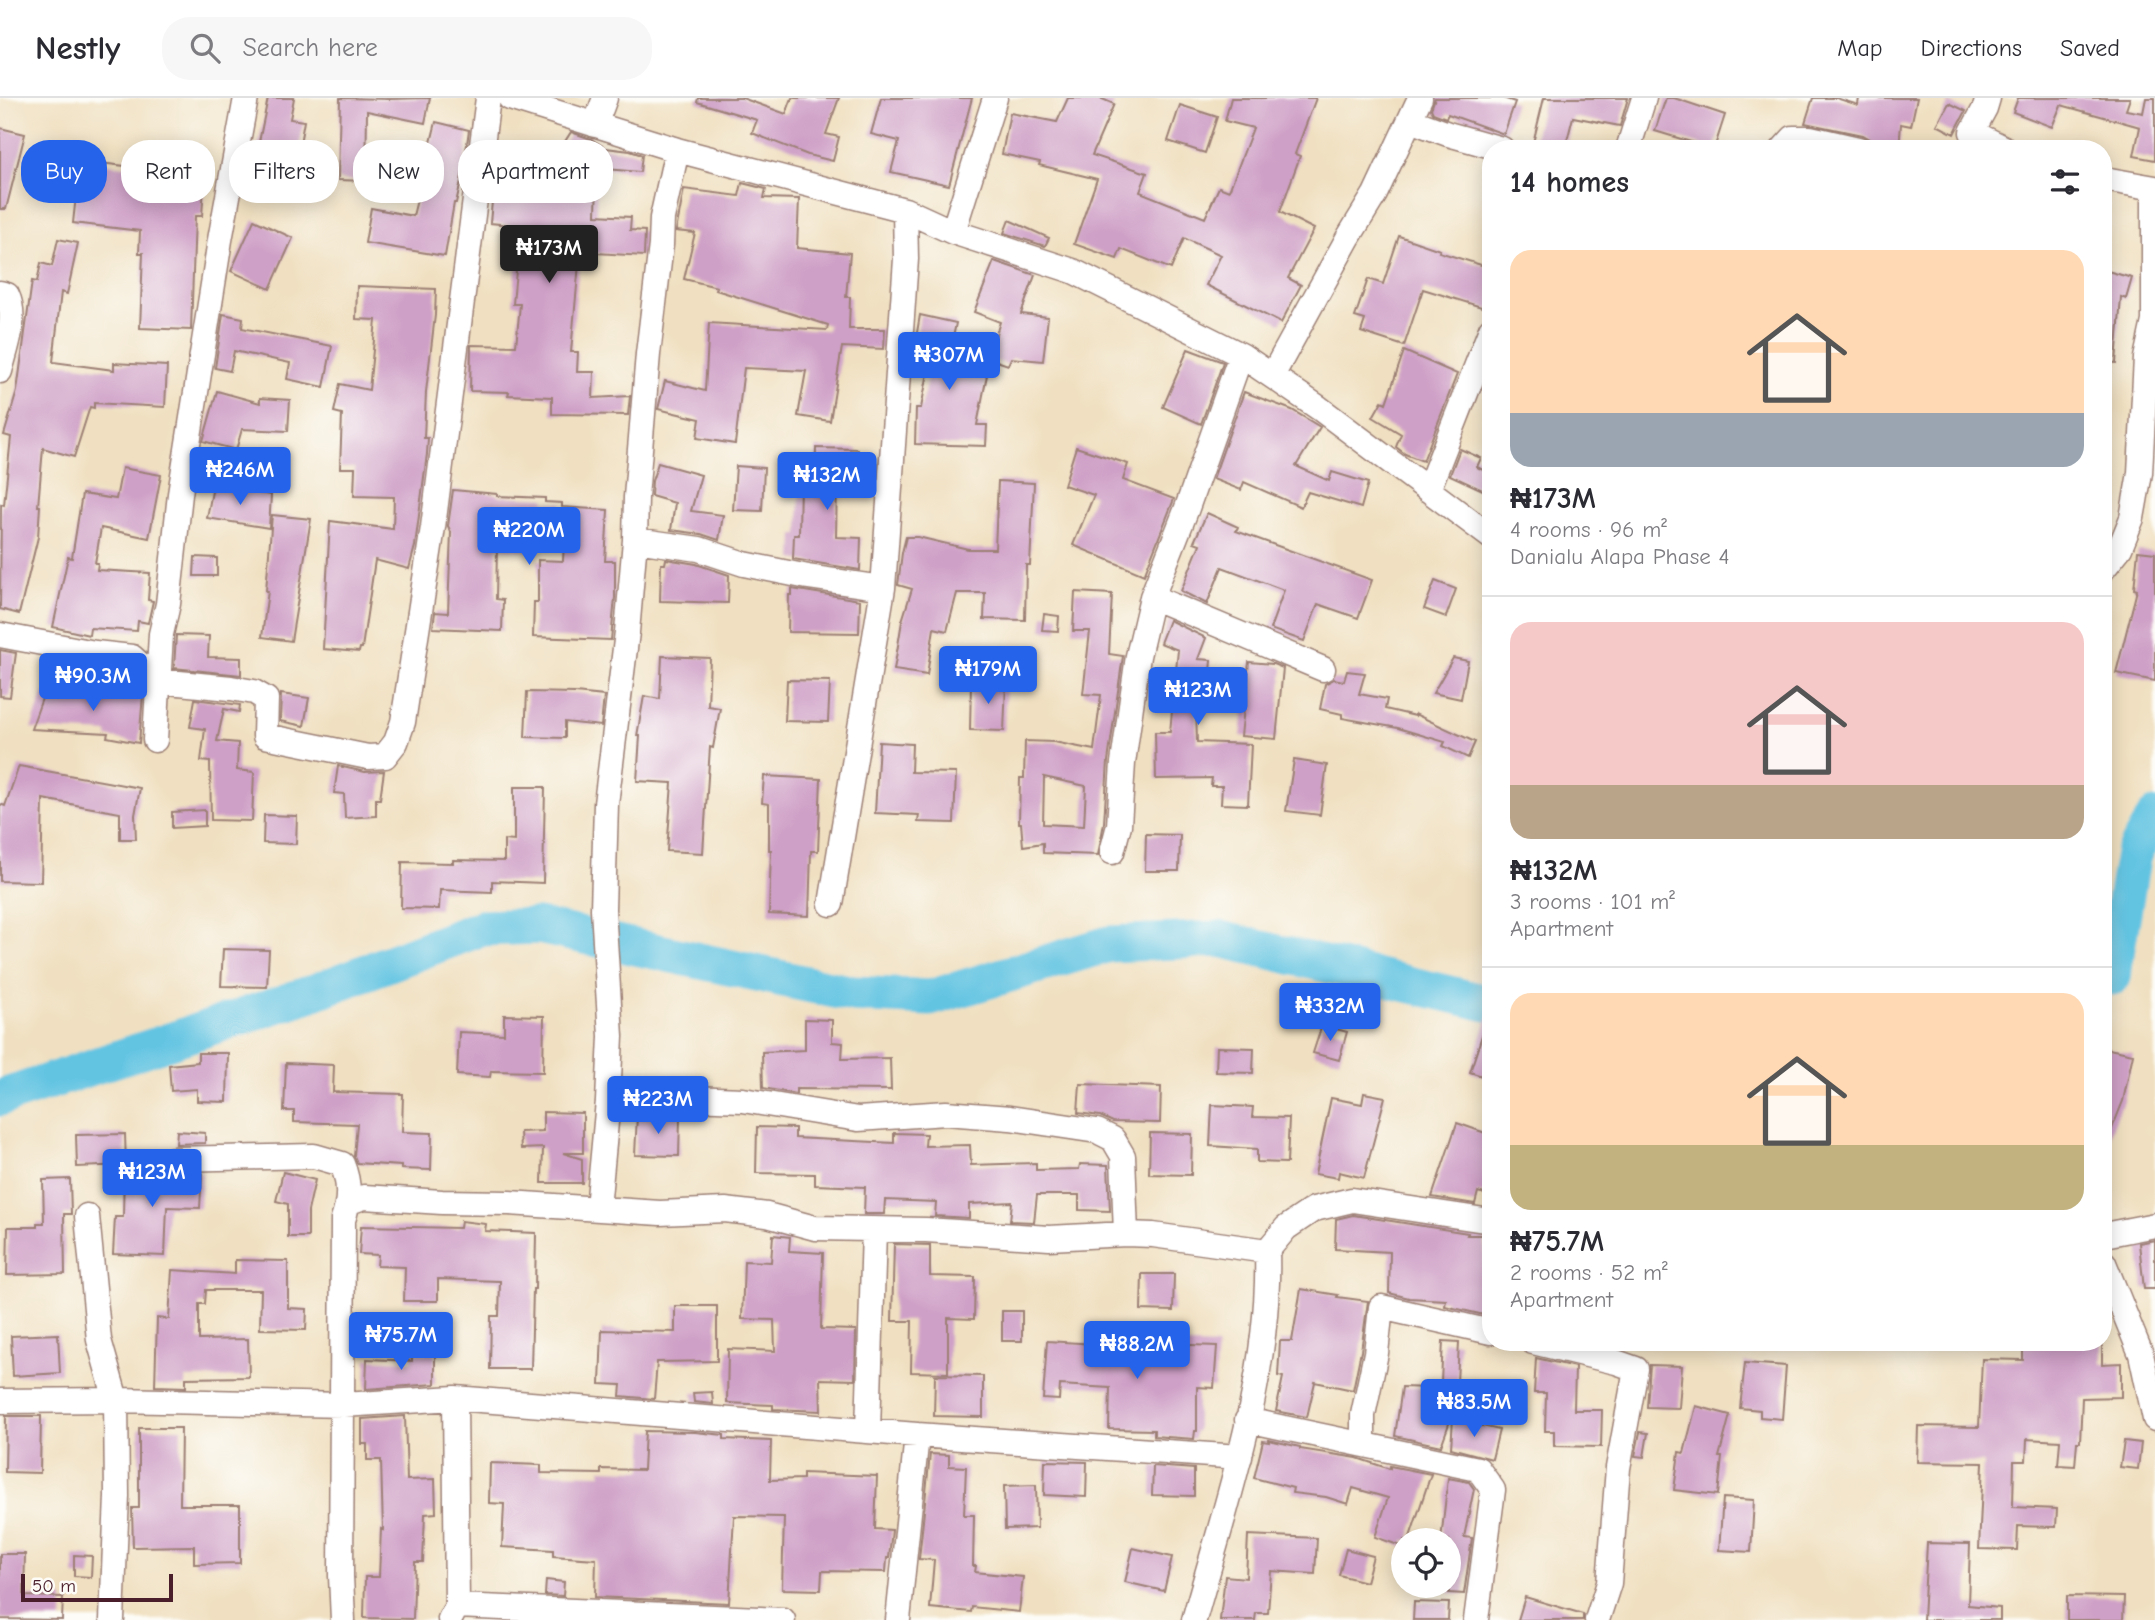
<!DOCTYPE html>
<meta charset="utf-8">
<style>
body{margin:0;font-family:"Comic Neue",sans-serif;background:#f7f7f7;color:#2b2b33;height:100vh;display:flex;flex-direction:column;font-size:26px;white-space:nowrap}
*{box-sizing:border-box;margin:0}
p{font-size:23px;color:#7c7c81}
.icon{flex:none;width:38px;height:38px;fill:none;stroke:currentColor;stroke-width:2;stroke-linecap:round;stroke-linejoin:round}
.map{position:relative;flex:1;overflow:hidden}
.panel{position:absolute;left:1482px;top:42px;width:630px;height:1211px;display:flex;flex-direction:column;background:#fff;border-radius:28px;box-shadow:0 4px 18px #0003}
.panel>*{flex:none}
.guide{position:absolute;left:21px;top:42px;width:665px;height:63px;display:flex;gap:14px}
.tools{position:absolute;left:1391px;top:1430px;display:grid;gap:14px}
.tools a{display:grid;place-items:center;width:70px;height:70px;border-radius:50%;background:#fff;box-shadow:0 4px 18px #0003;font-size:35px}
.scale{position:absolute;left:21px;bottom:18px;width:152px;box-sizing:border-box;padding-left:7px;border:4px solid #4a1f2b;border-top:0;font-size:19px;line-height:24px;white-space:nowrap;color:#4a1f2b;-webkit-text-stroke:5px #fdfcf7;paint-order:stroke}
.price{position:absolute;translate:-50% -60px;padding:0 16px;border-radius:7px;background:#2563eb;color:#fff;font-size:23px;line-height:46px;filter:drop-shadow(0 2px 4px #0008)}
.price::after{content:'';position:absolute;left:50%;top:42px;width:21px;height:16px;margin-left:-10px;background:inherit;clip-path:polygon(0 0,100% 0,50% 100%)}
.price.on{background:#222;color:#fff}
ul{padding:0;list-style:none}
li{display:grid;align-content:center;gap:14px;height:371px;padding:0 28px}
li+li{border-top:2px solid #e1e1e2}
li span{display:grid;place-items:center;height:217px;border-radius:21px;color:#555}
li>.icon{margin-inline-start:auto}
span .icon{width:126px;height:126px;fill:#fffc;stroke-width:1}
li b{font-size:30px}
h2{display:flex;justify-content:space-between;align-items:center;height:84px;padding:0 28px;font-size:30px}
.pill{padding:0 24px;border-radius:28px;background:#fff;box-shadow:0 4px 18px #0003;font-size:24px;line-height:63px}
.pill.on{background:#2563eb;color:#fff}
header{display:flex;align-items:center;gap:42px;box-sizing:border-box;height:98px;padding:0 35px;background:#fff;border-bottom:2px solid #e1e1e2}
header strong{font-size:33px}
nav{display:flex;gap:38px;margin-inline-start:auto;font-size:24px}
.search{width:490px;height:63px;background:#f7f7f7;display:flex;align-items:center;gap:18px;box-sizing:border-box;padding:0 24px;border-radius:28px;color:#7c7c81;font-size:26px}
.map>svg:first-child{display:block}
.lines{fill:none;stroke-linecap:round;stroke-linejoin:round}
.river{stroke:#64c4e2;stroke-width:37}
.building{fill:#cfa0c7;fill-rule:evenodd}
.minor-casing{stroke:#9d8076;stroke-width:27}
.minor{stroke:#fff;stroke-width:24}
</style>
<header>
<strong>Nestly</strong>
<div class="search"><svg class="icon" aria-label="search" viewBox="0 0 24 24"><circle cx="10" cy="10" r="6"/><path d="M15 15l6 6"/></svg>Search here</div>
<nav><a>Map</a><a>Directions</a><a>Saved</a></nav>
</header>
<div class="map">
<svg width="2155" height="1522" viewBox="0 0 2155 1522">
<rect width="100%" height="100%" fill="#fdfcf7"/>
<filter id="ink" filterUnits="userSpaceOnUse"><feTurbulence type="fractalNoise" baseFrequency=".0143" numOctaves="2"/><feDisplacementMap in="SourceGraphic" scale="14" xChannelSelector="R" yChannelSelector="G"/><feConvolveMatrix kernelMatrix="1 2 1 2 8 2 1 2 1" color-interpolation-filters="sRGB"/></filter>
<filter id="wash" filterUnits="userSpaceOnUse"><feTurbulence type="fractalNoise" baseFrequency=".00686" numOctaves="4" result="noise"/><feDisplacementMap in="SourceGraphic" scale="28" xChannelSelector="R" yChannelSelector="G"/><feGaussianBlur stdDeviation="1.57" result="paint"/><feColorMatrix in="noise" values="0 0 0 0 0 0 0 0 0 0 0 0 0 0 0 0 0 1.4 0 .05"/><feComposite in="paint" operator="in"/></filter>
<g filter="url(#wash)">
<rect width="100%" height="100%" fill="#f0e0c1"/>
<g class="lines">
<path class="river" d="M2104,879h8l21,-123 22,-37
M0,1000l309,-104 172,-66 57,-2 315,68 77,4 179,-54 111,-5 271,65"/>
</g>
<g id="blocks">
<path class="building" d="M268,0h26l-4,21 14,2 -6,34 -40,-8z
M340,0l51,1 39,-1 -5,25 -58,-12 -1,70 -28,-1z
M698,0h44l44,16 6,-16h47l-13,36 13,3 -6,24 -25,-6 -56,-22 5,-13 -60,-18z
M881,0h91l-23,87 -58,-13 8,-31 -28,-7z
M1068,0h32l14,6 -22,51 55,18 -7,19 65,26 14,-31 10,4 24,-63 -28,-7 6,-23h85l-21,56 5,2 -20,56 34,17 -26,49 13,7 -20,38 -75,-38 15,-30 -37,-17 -13,31 -50,-20 -4,10 -43,-15 23,-65 -58,-14 1,-3 -38,-8 8,-41 47,9z
M1435,0h68l12,4 -11,32 -56,-20 -2,4 -13,-5 -2,-4z
M1544,0h84l-8,28 -47,-9 -8,32 -32,-6z
M1666,0h8l51,17 -11,34 -59,-18z
M1813,0h23l22,7 1,-7h58l-6,28 -10,-2 -2,25 -27,-1 -3,-9 -7,-4 -57,-12z
M2018,0h112l-4,12 17,3 3,-15h9v62l-21,-4 6,-29 -79,-22 -9,22 -39,-15z
M1949,5l17,8 -12,23 -17,-9z
M1180,7l37,12 -12,36 -37,-12z
M436,24l33,8 -6,42 -7,31h-2l-9,53 -80,-13 6,-35 42,8z
M0,30l25,6 -19,75h-6z
M571,34l20,7 15,9 24,3 12,4 -2,17 -34,-3 -42,-26z
M497,50l37,4 -2,23 65,2 -1,38 35,2 -1,13 15,1 -1,25 -64,-4 -9,100h7l-1,20h17l-1,26 37,-2 -2,19 -76,-1v-17l-44,-2 1,-3 -39,-1 1,-46 45,1 4,-42h-7l7,-78 -30,-3z
M100,65l33,4 -1,13 72,5 -2,31h-7l-4,114 -51,-2 3,-75h-4l1,-22 -67,-8 6,-55 21,2z
M742,85l24,6 -2,9 35,1 -2,49 53,5 -4,44h4l-1,32h36l-1,20 -42,-2 -12,74 -32,-5 8,-45 -62,-3 -9,76 -38,-6 3,-19 -42,-10 7,-28 40,10 4,-68 118,7 1,-5 -112,-35 1,-3 -33,-8 11,-46 -19,-2 8,-42 55,7z
M254,122l39,18 -23,51 -39,-18z
M1009,122l40,18 -4,8 -41,-13z
M1399,138l41,14 -1,2 52,16v42l-68,-21 -19,57 -43,-14 4,-12 -10,-3 13,-38 15,5z
M58,141l20,4 -11,51 -6,-2 -8,70 61,8v-7l53,3 -2,41 -71,-4v5l-4,-1 -16,50 -31,-9 -5,58h2l-2,31 -19,77 -19,-5 1,-105 3,1 7,-68 -7,-2 13,-44 15,-110 5,1 4,-19 11,3z
M994,163l41,14 -14,39 27,3 -5,44 -32,-3 -3,7 -20,-7 12,-36 -26,-10z
M2104,172l28,8 -6,21 -5,-2 -5,66 -12,-1z
M357,188l79,3 -1,26 -9,77 -2,46h4l-1,16 -12,92 -6,23 -34,-9 -13,88h-2l-1,4 -36,-3 7,-128 63,8 1,-32 -40,-1 1,-28h-15l2,-54 -8,-2 6,-28 29,6 7,-70 -20,-1z
M223,216l20,4 -1,10 90,18 -8,41 -37,-8 3,-16 -56,-12 -4,20 -15,-3z
M920,217l36,8 -8,39 40,8 -11,55h10l-1,21 -71,-2 1,-36h5l12,-60 -18,-4z
M1188,251l35,13 -22,62 -38,-17z
M1404,253l53,23 -34,87 -18,-7 -9,-7 5,-13 -28,-17 9,-16 4,2z
M217,293l43,12v-5l30,2 -2,31 -46,-2 -6,21 -33,-9z
M1244,294l48,18 28,17 -24,39 33,15 3,-9 36,11 -7,25 -53,-16 -7,15 -57,-25 -3,8 -28,-11z
M1076,349l52,17 -5,16 51,19 -30,76 -71,-30 21,-50 -30,-10z
M816,350l42,1 -1,33 -20,-1 -1,56 25,1 -1,32 -67,-11 1,-24h5l1,-54h15z
M1460,351l21,9 -4,9 14,7v20l-41,-19z
M658,365l43,12 -10,36 32,4 -4,25 -18,-6 -30,-4 4,-27 -24,-7 1,-15z
M736,368l28,2 -2,43 -29,-1z
M122,370l39,7 -12,63 -48,-10 -6,35h3l-1,7 53,3 -2,27 5,1 -5,22 -10,-2 -1,10 -47,-3 -1,7 -36,-8 15,-70 4,1 10,-64 34,5z
M998,383l36,2 -4,82h-4l-1,55 -41,-1 1,-26h-28l-10,38 -13,-3 -7,47 -33,-5 8,-49 10,-32 -14,-4 4,-32 4,-16h12l50,12h27z
M213,388l58,9 -2,33 -62,-10z
M453,392l44,4v2l48,2v4l17,1v4l46,3 -3,51h10v36l-4,43 -78,-3 1,-35h4v-42l25,1 2,-36 -34,-2 -1,28 -33,-3 -1,51 7,1 -1,31 -69,-3 2,-16 13,1 3,-81 -3,-6z
M1207,415l31,14 -2,4 136,49 -14,38 -40,-14 -14,37 -34,-12 14,-39 -62,-23 -15,37 -26,-13 19,-47 -6,-2z
M272,417l39,4 -20,122 -29,-4 6,-46h-2z
M2138,453l17,2v128l-39,-8 21,-83 -3,-1z
M195,459l22,1v18h-23z
M666,461l30,5 33,11 -1,28 -68,-2 1,-37h4z
M1435,483l21,8 -10,28 -22,-8z
M792,491l68,11 -1,33 -71,-1 1,-37h3z
M1075,494l37,2 -3,60 14,2 -15,105 -4,62 -6,32 -55,-2v-10l-20,3 -2,-23h-2l1,-45h4l1,-37 29,1 40,8 7,-55 -18,-1 7,-63h-17zM1044,679l42,9 -2,40 -41,-2z
M1044,516l15,2 -1,15 -16,-1z
M1169,522l37,18 -8,21 13,1 -4,48 -11,-1 1,35 54,2 -3,61 -27,-1 1,-18h-11l1,-8 -56,1 -1,-47h15l8,-82 -18,-7z
M176,537l33,1 -1,21 33,1v17l-67,-7z
M0,552l16,3 -6,44 -10,-1z
M662,558l48,2 -2,48 12,2 -7,40 -3,-1 -7,106 -36,-2 5,-68 -35,-2 3,-45h-3l7,-40 16,3z
M1453,560l15,3 -7,38 -28,-6z
M1249,564l24,2 10,4 -7,71 -35,-3z
M1347,573l18,2 -6,21 28,5 -2,10 30,7v-2l60,28 -7,16 -25,-12 2,-4 -47,-14 -56,-10v-4l-22,-5 5,-25 9,-5 10,2z
M787,582l43,1 -2,41 -43,-1z
M971,584l35,1 -2,48 -34,-1z
M64,590l52,1 27,5 -4,49 -32,-6 1,-4 -77,-4 13,-36 20,6z
M527,594l48,1 29,3 -3,30 -36,-4v16l-40,-1z
M281,596l28,4 -5,28 -24,-5z
M195,601l45,6 -1,7 -15,-3 -7,32 21,2 -1,27 17,2 -2,49 -41,-1 -1,-58 -9,-1 4,-32 -15,-2z
M879,644l33,2 -1,28 45,1 -2,50 -36,-1 1,-7 -44,-2z
M1294,662l33,5 -7,50 -34,-4z
M19,668l121,22 -5,27 1,24h-16v-26l-77,-14 -2,83 -41,-1v-77l5,2z
M338,668l27,6 19,-1 -4,28h-4v17l-31,2 -1,-24 -10,-1z
M764,678l57,3 -3,72h-7l-2,65 -40,-2 2,-64h-2v-46l-7,-1z
M514,689h31l-2,96 -51,-2v11l-52,-2 -1,19 -38,-1 1,-46 51,1v-3l51,1v-21l10,1z
M205,712v16l-33,2v-16z
M264,717l33,1 -1,28 -33,-1z
M1146,736l34,1 -1,36h-34z
M223,851l46,1 -2,37 -46,-1z
M504,917l40,1 -1,56 -52,-1 -1,6 -33,-2 2,-43 45,2z
M1488,919h3v62l-21,-7z
M805,921l27,1v22l11,1 -1,16 48,-1 1,32 -95,-1v5l-33,-6 -1,-36 43,-2z
M1322,927l25,7 -8,28 -26,-7z
M1217,949l37,1 -1,25 -37,-1z
M2104,950l29,6 -10,47 -19,48z
M198,955h30l-1,49 -30,-1v-12l-26,2 -2,-26 29,-3z
M286,965l48,2 -1,27 70,2 -1,38 30,1 -1,37 -30,-1v-3l-44,-3 -3,-7 3,-32 -63,-2v-11h-10z
M1080,986l81,3 -1,36 -47,-1 -13,-6 -22,-3z
M1364,995l21,4 -21,81 -25,-6 -1,6 -23,-4 16,-76 31,6z
M1212,1007l41,2 -1,10 37,1 -2,45 -30,-1v-13l-47,-3z
M543,1014l40,1v40h-20l19,6v24h-40l1,-35 -22,1 -1,-17 23,-1z
M637,1017l43,1 -1,40 -44,-1z
M1457,1025l34,12v61l-13,-4 -3,12 -43,-7z
M757,1029l38,1v10l99,5v-10l32,1 -1,12 45,-1 1,20 65,-2v7l43,-1 1,-5 28,1 2,46 -31,-1v-15h-42l-3,27 -24,-1 2,-19 -43,2v14l-34,-2 1,-14 -51,-2 -1,14h-20l1,-27 -50,-2v-11l-59,-1z
M177,1033l28,2v10l-29,1z
M1150,1035l42,1 -1,41 -42,-1z
M125,1036l1,31 -49,2 -1,-32z
M124,1071l40,1 10,4 28,-1 -2,35 -33,-1 -2,49 -52,-2 2,-37h8z
M283,1074l32,8 -7,31v26h-20v-33l-12,-3z
M70,1081l1,35h-7l1,60 -58,1 1,-48h29v-4h7l-1,-43z
M1353,1117l115,18 -1,2h18l-1,80 -39,-9 1,-6 -37,-2 -20,-5 1,-41 -55,-3 1,-30z
M461,1123l25,3 -1,7 51,2 -1,56h-2l-2,80h-41l1,-53h8l1,-35 -62,-2v22h-34l1,-34 -28,-1 1,-11 -19,-1 2,-28 99,2z
M773,1137l17,2 -1,14 34,2 -2,76 35,1 -1,50 -35,-1 1,32 -48,-2v-4l-46,-2 1,-54 47,2 -1,-31 -32,-1 2,-58 27,1z
M2155,1142v49h-11l-5,-46z
M894,1146l36,1v31l45,1 -1,42 -26,-1v55l-37,-1 1,-51h-20z
M235,1162l53,1v47l19,1 -1,21 -46,-1 1,-39h-55l-1,14h-6v36l49,-1 1,38 -63,1v9l-31,-1 2,-68 12,1 3,-49 63,4z
M1142,1176h32l-1,37 -32,-1z
M1301,1191l37,6 -1,2 31,4 -7,50 -8,39 -38,-8 -8,35 -31,-6 7,-34 -5,-1 2,-35h12z
M675,1208h42v55l-60,1 -3,37 -34,-3 1,-11 -21,-1 2,-54 73,2z
M1002,1213h20v30h-20z
M58,1236l2,39 -47,3 -2,-40z
M1047,1243l64,4v-3l106,4 -3,42 -17,-1v44h-2l-1,8 -40,-3v-6l-45,-1 1,-41 -50,-3 -1,15 -16,-1z
M1443,1243l16,1 -2,41 -16,-1z
M2023,1244h79v22l19,-1v34l-39,1 -2,44h-3l-2,24 -17,-1 2,-24 -33,-2 -1,22h-12l-1,46 44,2 -1,18 -38,-1 -1,24 -38,-1 4,-86 -66,-1 1,-36 61,1 3,-68 41,1z
M412,1255l23,1v30l-69,5 1,-30 45,2z
M1536,1260l39,9 -1,43h28l-1,37 -47,-1v-15h-9l1,-38h-12z
M1745,1265l41,3 -4,53 -22,-2v-7l-20,-2z
M1650,1267l32,1 -3,42 -32,-1z
M935,1277l48,1v41l-49,-1z
M1402,1289l28,1 -1,25 22,5 -10,28 -46,-10z
M712,1294l1,12 -19,-2 -1,-9z
M1696,1308l34,9 -11,42h3l-4,38 -44,-5 5,-38 5,1z
M6,1318h35l-1,57 -35,-1z
M405,1318l2,64 28,-1 1,34 -11,1 -2,48h-8l-2,57 -49,-1 1,-41h14l2,-48 2,1 -2,-70h-14v-16h-5v-25z
M1453,1321l46,11 -7,29 -41,-11z
M139,1330h42l-1,77h60v58l-46,1v-18l-61,1 -1,-39h7z
M645,1333l50,1 29,3v4l47,2 -1,39 33,-1v-6l74,3 -2,53 17,1 -3,28h-2l-1,14 -64,-1 -1,19 -39,-1 2,-72 -50,-1 -5,87 -134,-6 1,-38 -43,-3v-6l-51,-3 2,-43 -15,-1 1,-40 51,2v8l60,1v-5l42,1z
M1640,1334l8,1 -4,24 -9,-1z
M1269,1342l31,7v2l57,9 33,11v-3l41,8 -22,66h-5v7l-29,-10 13,-39 -35,-10 -5,16 -22,-7 -34,-4 1,-5 -39,-10 9,-37 6,1z
M2124,1343l17,2 -3,26 -18,-2z
M930,1356l19,1v11l17,1 -2,48h10l-1,51h3l-1,6 48,5 -4,35 -47,-5 -1,5 -41,-4 4,-48 -15,-1z
M1045,1363l42,1 -1,35 -42,-2z
M1153,1368l41,3v27l-42,-1z
M1448,1380l21,4 5,7 -10,48 8,1 -8,56 -15,-1v-53h-8z
M1036,1387l1,43 -32,1 -1,-43z
M1723,1400l31,2 -3,52 -32,-2z
M1248,1437l69,3 -2,36 -44,-3 -3,42h-12l-1,7h-35l5,-44 21,2z
M1927,1445l43,1 -2,61 32,3v12h-77z
M1133,1450l39,9 -8,34 -39,-9z
M1346,1451l27,7 -7,26 -27,-7z
M0,1456h25l-1,42 39,1 -1,23 -62,-1z
M74,1457l18,1 -1,21 -17,-1z
M546,1482l18,2 -1,14 -18,-1z
M2067,1498l57,1 -1,23h-56z
M1525,1499l58,17v6h-65z
M1414,1504l35,1 -1,17h-35z"/>
</g>
</g>
<g filter="url(#ink)">
<use href="#blocks" fill-opacity="0" stroke="#9d8076" stroke-width="2"/>
<g class="lines">
<g class="minor-casing">
<path id="minor" d="M510,0l167,52 228,60 48,22 120,39 168,84 78,53 172,129
M1988,0l-3,10 -13,24 34,17
M1410,22l38,14 54,15
M595,27l10,-27
M1628,51l16,-51
M1783,51l10,-11h17l48,11
M2104,81l51,9
M953,134l42,-134
M0,195l7,2c11,23 -1,53 -7,76
M1272,278l76,-138 27,-44 45,-96
M1428,392l63,-161
M635,442l64,9 45,15 64,13 75,11
M2104,470l16,-20 12,-30 8,-45 6,-115 8,-37v-133
M1152,499l171,72
M0,537l95,18 37,4 26,24 73,7 23,4 12,7 -1,37 103,21 17,-1 11,-14 7,-20 30,-195 55,-429
M155,642l6,-106 7,-30 12,-110 40,-254 26,-142
M1112,754l7,-27 4,-62 15,-107 14,-59 35,-89 54,-153
M831,806l52,-316 23,-329 -1,-49
M608,1003l83,-3 52,2 115,19 88,-6 64,5 87,13 16,8 10,17 3,78
M174,1061l140,-3 28,8c8,19 8,36 1,56l-2,356 2,44
M349,1104l15,-5 78,5 67,1 151,10 65,-3 42,5 48,13 111,2 123,8 77,-4 27,1 114,16
M598,1110l10,-107 3,-65 -8,-127 3,-105 21,-172 8,-92 1,-43 12,-143 13,-109 1,-27 15,-68
M87,1118l12,124 17,60 227,5 112,-7 462,37 323,22
M2104,1137l51,-10
M2104,1165l37,91 14,65
M1533,1244l83,20 20,7 -18,99 -9,115 -12,37
M0,1303l116,-1 1,96 -5,124
M1247,1322l231,49 15,21 -17,130
M868,1333l6,-201
M1363,1346v-29l13,-62 5,-46 110,25
M457,1508l326,14
M450,1521l7,-13 -2,-208
M898,1522l19,-185
M1194,1522c33,-119 77,-244 73,-369l19,-23 28,-19 38,-9 139,21"/>
</g>
<use href="#minor" class="minor"/>
</g>
</g>
</svg>
<div class="tools">
<a><svg class="icon" aria-label="locate" viewBox="0 0 24 24"><circle cx="12" cy="12" r="6"/><path d="M12 2v4M12 18v4M2 12h4M18 12h4"/></svg></a>
</div>
<div class="scale">50 m</div>
<b class="price on" style="left:549px;top:187px">₦173M</b>
<b class="price" style="left:949px;top:294px">₦307M</b>
<b class="price" style="left:240px;top:409px">₦246M</b>
<b class="price" style="left:827px;top:414px">₦132M</b>
<b class="price" style="left:529px;top:469px">₦220M</b>
<b class="price" style="left:988px;top:608px">₦179M</b>
<b class="price" style="left:93px;top:615px">₦90.3M</b>
<b class="price" style="left:1198px;top:629px">₦123M</b>
<b class="price" style="left:1330px;top:945px">₦332M</b>
<b class="price" style="left:658px;top:1038px">₦223M</b>
<b class="price" style="left:152px;top:1111px">₦123M</b>
<b class="price" style="left:401px;top:1274px">₦75.7M</b>
<b class="price" style="left:1137px;top:1283px">₦88.2M</b>
<b class="price" style="left:1474px;top:1341px">₦83.5M</b>
<div class="guide">
<a class="pill on">Buy</a>
<a class="pill">Rent</a>
<a class="pill">Filters</a>
<a class="pill">New</a>
<a class="pill">Apartment</a>
</div>
<section class="panel">
<h2>14 homes<svg class="icon" aria-label="filters" viewBox="0 0 24 24"><path d="M4 7h16M4 17h16"/><circle cx="9" cy="7" r="2"/><circle cx="15" cy="17" r="2"/></svg></h2>
<ul>
<li><span style="background:linear-gradient(#ffd9b3 75%,#9aa5b1 0)"><svg class="icon" aria-label="home" viewBox="0 0 24 24"><path d="M3 11l9-7 9 7M6 9v11h12V9"/></svg></span><div><b>₦173M</b><p>4 rooms · 96 m²</p><p>Danialu Alapa Phase 4</p></div></li>
<li><span style="background:linear-gradient(#f6c9c9 75%,#b9a48a 0)"><svg class="icon" aria-label="home" viewBox="0 0 24 24"><path d="M3 11l9-7 9 7M6 9v11h12V9"/></svg></span><div><b>₦132M</b><p>3 rooms · 101 m²</p><p>Apartment</p></div></li>
<li><span style="background:linear-gradient(#ffd9b3 70%,#c2b280 0)"><svg class="icon" aria-label="home" viewBox="0 0 24 24"><path d="M3 11l9-7 9 7M6 9v11h12V9"/></svg></span><div><b>₦75.7M</b><p>2 rooms · 52 m²</p><p>Apartment</p></div></li>
</ul>
</section>
</div>
